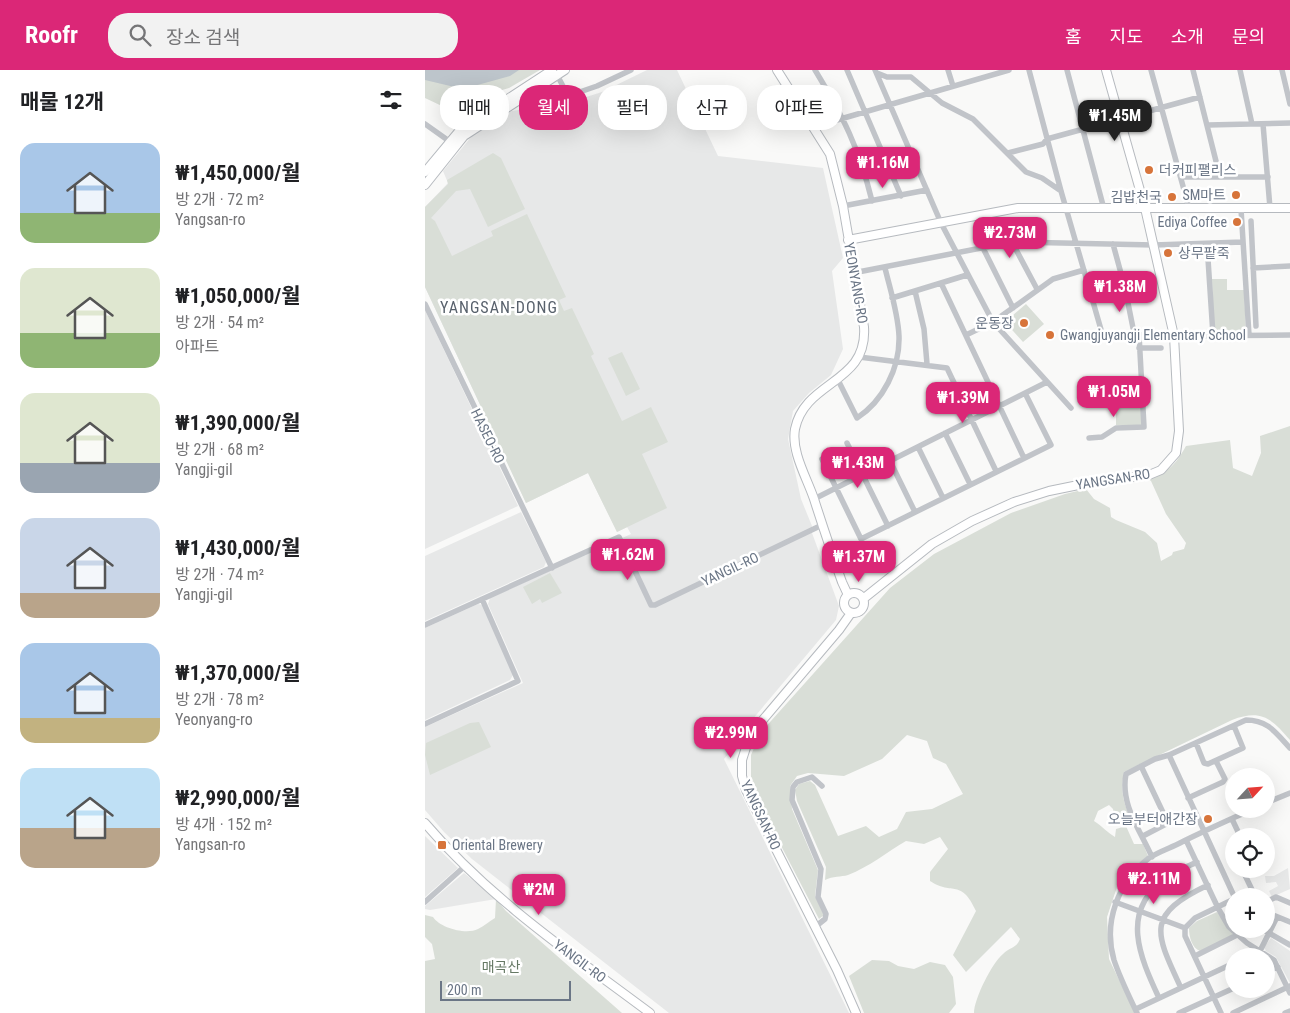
<!DOCTYPE html>
<html lang="ko">
<meta charset="utf-8">
<style>
body{margin:0;font-family:"Roboto Condensed","Noto Sans KR",sans-serif;background:#f2f2f2;color:#202124;height:100vh;display:flex;flex-direction:column;font-size:19px;white-space:nowrap}
*{box-sizing:border-box;margin:0}
p{font-size:16px;color:#757577}
.icon{flex:none;width:28px;height:28px;fill:none;stroke:currentColor;stroke-width:2;stroke-linecap:round;stroke-linejoin:round}
.map{position:relative;flex:1;overflow:hidden}
.sheet{display:flex;flex-direction:column;background:#fff;width:425px}
.sheet>*{flex:none}
.banner{position:absolute;left:15px;top:15px;width:475px;height:45px;display:flex;gap:10px}
.needle{width:32px;rotate:64deg}
.tools{position:absolute;left:800px;top:698px;display:grid;gap:10px}
.tools a{display:grid;place-items:center;width:50px;height:50px;border-radius:50%;background:#fff;box-shadow:0 5px 20px #0002;font-size:25px}
.scale{position:absolute;left:15px;bottom:12px;width:131px;box-sizing:border-box;padding-left:5px;border:2px solid #6b7686;border-top:0;font-size:14px;line-height:18px;white-space:nowrap;color:#6b7686;-webkit-text-stroke:4px #fff;paint-order:stroke}
.price{position:absolute;translate:-50% -42px;padding:0 11px;border-radius:10px;background:#db2777;color:#fff;font-size:16px;line-height:32px;filter:drop-shadow(0 1px 2px #0008)}
.price::after{content:'';position:absolute;left:50%;top:30px;width:15px;height:11px;margin-left:-8px;background:inherit;clip-path:polygon(0 0,100% 0,50% 100%)}
.price.selected{background:#222;color:#fff}
ul{padding:0;list-style:none}
li{display:flex;align-items:center;gap:15px;height:125px;padding:0 20px}
li span{display:grid;place-items:center;flex:none;width:140px;height:100px;border-radius:15px;color:#555}
li>.icon{margin-inline-start:auto}
span .icon{width:60px;height:60px;fill:#fffc;stroke-width:1}
li b{font-size:21px}
h2{display:flex;justify-content:space-between;align-items:center;height:60px;padding:0 20px;font-size:21px}
.pill{padding:0 18px;border-radius:20px;background:#fff;box-shadow:0 5px 20px #0002;font-size:18px;line-height:45px}
.pill.selected{background:#db2777;color:#fff}
header{display:flex;align-items:center;gap:30px;box-sizing:border-box;height:70px;padding:0 25px;background:#db2777;color:#fff}
header strong{font-size:24px}
nav{display:flex;gap:28px;margin-inline-start:auto;font-size:18px}
.search{width:350px;height:45px;background:#f2f2f2;display:flex;align-items:center;gap:12px;box-sizing:border-box;padding:0 18px;border-radius:20px;color:#757577;font-size:19px}
main{display:flex;flex:1;min-height:0}
.map>svg:first-child{display:block}
.built{fill:#e7e8e8}
.green{fill:#d9ded7}
.water{fill:#bdc5cb}
.lines{fill:none;stroke-linecap:round;stroke-linejoin:round}
.secondary-casing{stroke:#b6babf;stroke-width:10}
.street{stroke:#c1c4c9;stroke-width:5.5}
.secondary{stroke:#fff;stroke-width:8}
.poi-dot{fill:#d7743a;stroke:#fff;stroke-width:2}
.labels{text-anchor:middle;dominant-baseline:central;stroke-width:5;stroke-linejoin:round;paint-order:stroke}
.poi-label{font-size:14px;fill:#6b7686;stroke:#fff;text-anchor:end}
.street-label{font-size:14px;fill:#6b7686;stroke:#fff}
.park-label{font-size:14px;fill:#667965;stroke:#fff}
.quarter-label{font-size:16px;letter-spacing:1px;fill:#58616c;stroke:#fff}
</style>
<header>
<strong>Roofr</strong>
<div class="search"><svg class="icon" aria-label="search" viewBox="0 0 24 24"><circle cx="10" cy="10" r="6"/><path d="M15 15l6 6"/></svg>장소 검색</div>
<nav><a>홈</a><a>지도</a><a>소개</a><a>문의</a></nav>
</header>
<main>
<section class="sheet">
<h2>매물 12개<svg class="icon" aria-label="filters" viewBox="0 0 24 24"><path d="M4 7h16M4 17h16"/><circle cx="9" cy="7" r="2"/><circle cx="15" cy="17" r="2"/></svg></h2>
<ul>
<li><span style="background:linear-gradient(#a9c7e8 70%,#8fb573 0)"><svg class="icon" aria-label="home" viewBox="0 0 24 24"><path d="M3 11l9-7 9 7M6 9v11h12V9"/></svg></span><div><b>₩1,450,000/월</b><p>방 2개 · 72 m²</p><p>Yangsan-ro</p></div></li>
<li><span style="background:linear-gradient(#dfe7d0 65%,#8fb573 0)"><svg class="icon" aria-label="home" viewBox="0 0 24 24"><path d="M3 11l9-7 9 7M6 9v11h12V9"/></svg></span><div><b>₩1,050,000/월</b><p>방 2개 · 54 m²</p><p>아파트</p></div></li>
<li><span style="background:linear-gradient(#dfe7d0 70%,#9aa5b1 0)"><svg class="icon" aria-label="home" viewBox="0 0 24 24"><path d="M3 11l9-7 9 7M6 9v11h12V9"/></svg></span><div><b>₩1,390,000/월</b><p>방 2개 · 68 m²</p><p>Yangji-gil</p></div></li>
<li><span style="background:linear-gradient(#c9d6e8 75%,#b9a48a 0)"><svg class="icon" aria-label="home" viewBox="0 0 24 24"><path d="M3 11l9-7 9 7M6 9v11h12V9"/></svg></span><div><b>₩1,430,000/월</b><p>방 2개 · 74 m²</p><p>Yangji-gil</p></div></li>
<li><span style="background:linear-gradient(#a9c7e8 75%,#c2b280 0)"><svg class="icon" aria-label="home" viewBox="0 0 24 24"><path d="M3 11l9-7 9 7M6 9v11h12V9"/></svg></span><div><b>₩1,370,000/월</b><p>방 2개 · 78 m²</p><p>Yeonyang-ro</p></div></li>
<li><span style="background:linear-gradient(#bfe0f5 60%,#b9a48a 0)"><svg class="icon" aria-label="home" viewBox="0 0 24 24"><path d="M3 11l9-7 9 7M6 9v11h12V9"/></svg></span><div><b>₩2,990,000/월</b><p>방 4개 · 152 m²</p><p>Yangsan-ro</p></div></li>
</ul>
</section>
<div class="map">
<svg width="865" height="943" viewBox="0 0 865 943">
<rect width="100%" height="100%" fill="#f9f9f8"/>
<path class="built" d="M222,0h30l41,86 105,12 20,90 -11,13 11,78 -12,26 -22,18 -16,18 -5,28 13,60 11,27v7l27,73 -3,14 -95,113 -4,11 -13,15 125,254h-180l-197,-154 -28,-27 -19,-22v-83l98,-44 -35,-79 2,-6 141,-64 -4,-7 -10,5 -29,-59 -62,30 -101,-216v-80l23,-24 -5,-12 29,-35 40,-25 58,-9 32,-10z
M0,240l93,196 -93,43z
M96,442l25,50 -2,5 -119,54v-65z
M53,534l5,1 30,70 -3,5 -85,40v-92z
M0,766l33,32 -33,29z
M863,798l2,21 -18,8 -3,-6 9,-5 -2,-4 -10,1 -1,-7h9z
M39,803l32,26 -66,11 -5,-1v-3z
M846,868l19,13v32l-14,-26 -10,-6 -2,-4z"/>
<path class="green" d="M0,0h115l-31,18 -65,19 -19,-9z
M68,83l8,5 24,51 -37,18 -18,-38 -14,2 -25,27 4,3 17,35 41,-20 -2,-5 36,-17 39,83 -7,3 5,11 8,-3 22,46 -3,2 31,65 29,-14 17,35 -26,12 25,54 -50,24 -29,-59 -62,30 -101,-216v-80l23,-23 -1,-4z
M787,209h15v11h17l2,42 -2,2h-30z
M601,234l18,20 -21,18 -18,-20z
M197,282l18,37 -14,7 -18,-38z
M716,319l1,36h-26v-35z
M865,356v314c-19,-22 -29,-31 -58,-20l-108,52c-3,16 -2,27 5,42l-6,2 -7,8 -3,-15 -4,-4 -11,6 -4,10c8,5 14,12 21,16l1,-8 10,-3 8,18h9l5,12 -17,13 -14,18 -10,30 2,42 26,54h-161c0,-14 18,-50 29,-59 7,-7 13,-5 17,-15l-9,-12 -45,45 -13,-17 23,-44c-15,-33 -23,-15 -46,-30v-9l18,-23 -8,-12 -16,7 -18,-3c-19,11 -37,26 -58,34 -7,2 -15,1 -23,5l1,-13 -29,-66 -2,-11 4,-6 11,-3 5,4 23,51 28,-10 13,11 18,-8 9,-17 26,-3 31,-15 -17,-30 -13,-6 -6,-17 -20,-6 -25,24 -38,17 -36,-3 -11,3 -7,10 2,23 26,61 -3,26 9,19 -5,4 -57,-110 -11,-32v-22l10,-23 129,-144 44,-34 77,-41 54,-19 21,-5 8,10 16,9 1,9 5,3 29,12 12,11 4,18 11,-6 1,-3 11,-3 2,-6 -20,-29 -15,-33 -3,-2c20,-6 28,-15 38,-33l44,-6 3,28 19,8 9,-23 -1,-17z
M125,503l12,20 -20,10 -2,-4 -8,5 -9,-17z
M54,652l12,25 -61,28 -5,-20 1,-12 44,-20z
M71,829l10,12 116,102h-197v-52l10,-2 -3,-15 -7,-7v-22l8,2c7,11 33,18 45,12 6,-3 12,-8 17,-11z
M792,842l16,21 -2,4 -31,14c-8,-3 -11,-14 -11,-23l8,-7z
M447,890l17,1 9,5 16,3 16,-7 15,3 8,12 3,27 -7,9h-85l-15,-37z"/>
<path class="water" d="M0,0h94l-9,6 -47,13 -38,-9z"/>
<g class="lines">
<g class="secondary-casing">
<path id="secondary" d="M352,0l53,84 13,52 21,121c4,57 -59,53 -69,102 -4,23 12,49 19,70 9,28 18,55 28,83l6,13
M0,102l35,-42 92,-60
M0,115l39,-49 101,-66
M423,170l170,-32h272
M419 533a10 10 0 1 1 20 0a10 10 0 1 1-20 0Z
M438,529l69,-55 40,-23 42,-19 35,-11 44,-9 56,-7 12,-5 15,-17 3,-22 -5,-95 -29,-128 -39,-138
M426,543l-12,17 -89,105 -8,25v16l4,14 91,180 19,43
M0,753c64,75 146,131 225,190"/>
</g>
<path class="street" d="M390,0c28,46 44,78 57,131
M422,0l54,126
M450,0l66,153 52,99 78,86
M523,0l5,16
M604,0l32,121 41,142 72,3 116,-1
M642,0l37,139
M726,0l38,138
M768,0l27,107
M815,0l12,54
M857,0l8,34
M452,3l10,4h24l31,26 31,16 53,53 16,6 19,13
M132,5l7,13 7,7
M92,33l54,-8 26,-9 34,-16
M0,54l24,17
M838,54l7,84
M783,55l82,-2
M388,57l196,-57
M583,83l35,-9 4,-5 153,-42
M756,107h87
M418,136l84,-16
M816,139l8,126
M826,151l5,105
M587,172l25,47
M688,174l12,44 9,45
M782,174l6,91
M558,178l30,60
M828,198l37,-2
M428,203l159,-31 142,3 89,-3
M516,213l83,175
M490,221l9,38 3,35
M467,228l75,-23
M0,234l127,264
M541,265l27,-13 60,-43 31,-9
M714,278h22
M434,287l88,11 49,103
M413,310l19,38c26,-17 43,-50 42,-82 -1,-23 -9,-47 -14,-68
M520,363l25,51
M664,368l13,-1 14,-9 28,-1 -5,-93
M422,373l41,83
M493,377l25,51
M397,389l39,80 190,-94 -26,-52
M465,391l25,51
M389,429l233,-117
M0,555l194,-88 32,68h4l167,-80
M0,654l93,-43 -36,-82
M771,673l8,20 4,1 35,-16 -9,-22
M744,685l65,141
M716,696l27,57 -25,13
M763,728l35,-16 2,-3 -9,-18
M841,733l24,-10
M807,749l8,17
M761,770l32,68 11,19 18,16 27,17 16,33
M727,787c-12,-27 -32,-53 -26,-83l29,-15 14,-4 77,-35c22,0 30,13 44,28
M817,799l13,27
M0,832l40,-36
M690,832l70,26
M841,832l10,-5 14,6
M841,840l7,5 17,7
M390,857l10,-8 1,-5 -8,-17 3,-28 -29,-69 1,-13 4,-5 15,-5 10,9
M837,859l28,16
M770,886l42,-21
M823,886l12,-5 17,-34
M841,902l12,-5
M756,918c-26,-56 -36,-73 27,-103
M734,928c-19,-41 -40,-87 7,-120 9,-7 21,-11 31,-16
M711,939l98,-46
M712,943c-8,-17 -17,-35 -23,-53 -11,-38 4,-78 35,-102 9,-6 21,-10 31,-15 24,-12 49,-23 73,-34
M754,943l55,-25
M796,943l-36,-77v-8l10,-10 39,-19
M808,943l57,-27
M860,943l5,-2"/>
<use href="#secondary" class="secondary"/>
</g>
<g class="poi-dot">
<circle cx="724" cy="100" r="5"/>
<circle cx="811" cy="125" r="5"/>
<circle cx="747" cy="127" r="5"/>
<circle cx="812" cy="152" r="5"/>
<circle cx="743" cy="183" r="5"/>
<circle cx="599" cy="253" r="5"/>
<circle cx="625" cy="265" r="5"/>
<circle cx="783" cy="749" r="5"/>
<rect x="12" y="770" width="10" height="10" rx="2.5"/>
</g>
<g class="labels">
<g class="poi-label">
<text x="734" y="100" text-anchor="start">더커피팰리스</text>
<text x="801" y="125">SM마트</text>
<text x="737" y="127">김밥천국</text>
<text x="802" y="152">Ediya Coffee</text>
<text x="753" y="183" text-anchor="start">상무팥죽</text>
<text x="589" y="253">운동장</text>
<text x="635" y="265" text-anchor="start">Gwangjuyangji Elementary School</text>
<text x="773" y="749">오늘부터애간장</text>
<text x="27" y="775" text-anchor="start">Oriental Brewery</text>
</g>
<g class="street-label">
<text transform="translate(431 213) rotate(80)">YEONYANG-RO</text>
<text transform="translate(63 366) rotate(64)">HASEO-RO</text>
<text transform="translate(688 409) rotate(-9)">YANGSAN-RO</text>
<text transform="translate(305 499) rotate(-25)">YANGIL-RO</text>
<text transform="translate(336 745) rotate(65)">YANGSAN-RO</text>
<text transform="translate(155 891) rotate(37)">YANGIL-RO</text>
</g>
<g class="park-label">
<text x="76" y="897">매곡산</text>
</g>
<g class="quarter-label">
<text x="74" y="237">YANGSAN-DONG</text>
</g>
</g>
</svg>
<div class="tools">
<a><svg class="needle" viewBox="-14 -14 28 28"><path d="M0-13l5 13h-10z" fill="#e53935"/><path d="M0 13l5-13h-10z" fill="#757577"/></svg></a>
<a><svg class="icon" aria-label="locate" viewBox="0 0 24 24"><circle cx="12" cy="12" r="6"/><path d="M12 2v4M12 18v4M2 12h4M18 12h4"/></svg></a>
<a>+</a>
<a>−</a>
</div>
<div class="scale">200 m</div>
<b class="price selected" style="left:690px;top:72px">₩1.45M</b>
<b class="price" style="left:458px;top:119px">₩1.16M</b>
<b class="price" style="left:585px;top:189px">₩2.73M</b>
<b class="price" style="left:695px;top:243px">₩1.38M</b>
<b class="price" style="left:689px;top:348px">₩1.05M</b>
<b class="price" style="left:538px;top:354px">₩1.39M</b>
<b class="price" style="left:433px;top:419px">₩1.43M</b>
<b class="price" style="left:203px;top:511px">₩1.62M</b>
<b class="price" style="left:434px;top:513px">₩1.37M</b>
<b class="price" style="left:306px;top:689px">₩2.99M</b>
<b class="price" style="left:729px;top:835px">₩2.11M</b>
<b class="price" style="left:114px;top:846px">₩2M</b>
<div class="banner">
<a class="pill">매매</a>
<a class="pill selected">월세</a>
<a class="pill">필터</a>
<a class="pill">신규</a>
<a class="pill">아파트</a>
</div>
</div>
</main>
